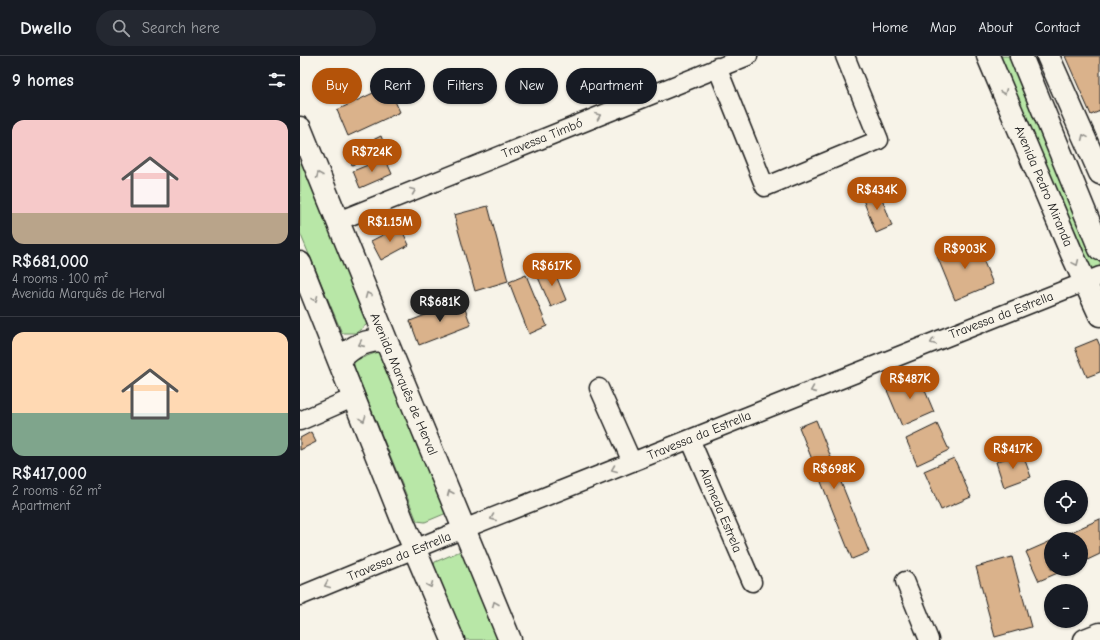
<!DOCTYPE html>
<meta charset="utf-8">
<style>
body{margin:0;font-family:"Comic Neue",sans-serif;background:#242831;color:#f1f3f6;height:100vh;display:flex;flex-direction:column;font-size:15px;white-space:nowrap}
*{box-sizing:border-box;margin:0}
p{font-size:13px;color:#9ea1a6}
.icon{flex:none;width:22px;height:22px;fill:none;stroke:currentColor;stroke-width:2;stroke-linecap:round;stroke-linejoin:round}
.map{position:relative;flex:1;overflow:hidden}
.panel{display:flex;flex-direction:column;background:#171b24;width:300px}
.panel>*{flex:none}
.top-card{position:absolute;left:12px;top:12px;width:380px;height:36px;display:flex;gap:8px}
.tools{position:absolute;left:744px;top:424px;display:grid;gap:8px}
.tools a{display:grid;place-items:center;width:44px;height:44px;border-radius:50%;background:#171b24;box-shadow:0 1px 3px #0004;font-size:20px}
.price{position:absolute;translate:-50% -34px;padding:0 9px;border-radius:14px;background:#b45309;color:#fff;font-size:13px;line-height:26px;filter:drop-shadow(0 1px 2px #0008)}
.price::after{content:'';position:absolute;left:50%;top:24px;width:12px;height:9px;margin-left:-6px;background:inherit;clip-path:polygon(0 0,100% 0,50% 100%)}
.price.active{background:#222;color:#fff}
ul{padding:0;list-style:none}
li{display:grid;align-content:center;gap:8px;height:212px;padding:0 12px}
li+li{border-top:1px solid #363941}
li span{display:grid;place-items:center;height:124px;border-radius:12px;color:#555}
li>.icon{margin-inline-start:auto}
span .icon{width:72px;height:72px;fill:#fffc;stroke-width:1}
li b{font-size:17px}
h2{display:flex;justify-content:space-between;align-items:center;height:48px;padding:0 12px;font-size:17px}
.chip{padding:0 14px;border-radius:18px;background:#171b24;box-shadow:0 1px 3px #0004;font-size:14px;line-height:36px}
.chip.active{background:#b45309;color:#fff}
header{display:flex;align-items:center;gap:24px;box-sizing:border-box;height:56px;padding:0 20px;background:#171b24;border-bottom:1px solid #363941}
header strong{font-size:19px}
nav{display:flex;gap:22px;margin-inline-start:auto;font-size:14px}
.search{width:280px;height:36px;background:#242831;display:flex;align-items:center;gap:10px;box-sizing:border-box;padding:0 14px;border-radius:22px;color:#9ea1a6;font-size:15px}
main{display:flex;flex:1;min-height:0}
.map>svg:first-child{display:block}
.green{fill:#b8e7a7;stroke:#6a8262}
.building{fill:#dab28b;stroke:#1c1c1c}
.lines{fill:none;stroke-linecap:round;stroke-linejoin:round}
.minor-casing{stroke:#1c1c1c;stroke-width:21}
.major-casing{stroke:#1c1c1c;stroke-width:25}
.minor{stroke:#f7f3e8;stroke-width:18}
.major{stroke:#f7f3e8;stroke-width:22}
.oneway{stroke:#94928c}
.labels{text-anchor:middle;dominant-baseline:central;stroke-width:3;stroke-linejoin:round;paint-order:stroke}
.street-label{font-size:13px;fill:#1c1c1c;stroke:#f7f3e8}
</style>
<header>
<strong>Dwello</strong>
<div class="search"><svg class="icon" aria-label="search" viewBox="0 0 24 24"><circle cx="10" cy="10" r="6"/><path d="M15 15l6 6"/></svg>Search here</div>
<nav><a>Home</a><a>Map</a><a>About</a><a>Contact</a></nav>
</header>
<main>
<section class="panel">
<h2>9 homes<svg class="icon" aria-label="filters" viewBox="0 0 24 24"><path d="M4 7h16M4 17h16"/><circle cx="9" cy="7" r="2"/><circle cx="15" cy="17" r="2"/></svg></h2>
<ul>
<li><span style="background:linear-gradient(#f6c9c9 75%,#b9a48a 0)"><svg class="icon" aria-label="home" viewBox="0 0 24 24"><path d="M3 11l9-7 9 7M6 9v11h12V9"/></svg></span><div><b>R$681,000</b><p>4 rooms · 100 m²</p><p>Avenida Marquês de Herval</p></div></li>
<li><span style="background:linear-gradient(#ffd9b3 65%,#7fa58c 0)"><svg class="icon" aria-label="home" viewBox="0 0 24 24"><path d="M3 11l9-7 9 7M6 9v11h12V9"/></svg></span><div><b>R$417,000</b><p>2 rooms · 62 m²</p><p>Apartment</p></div></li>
</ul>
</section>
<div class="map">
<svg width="800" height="584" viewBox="0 0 800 584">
<rect width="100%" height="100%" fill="#f7f3e8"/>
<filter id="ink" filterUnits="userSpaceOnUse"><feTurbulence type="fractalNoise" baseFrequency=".025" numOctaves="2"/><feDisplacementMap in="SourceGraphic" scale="8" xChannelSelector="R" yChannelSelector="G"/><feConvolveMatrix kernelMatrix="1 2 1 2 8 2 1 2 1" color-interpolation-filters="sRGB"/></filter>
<g filter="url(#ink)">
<path class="green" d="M698,0h18l84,203v9l-14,5z
M0,91l71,174 -15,12h-14l-42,-100z
M83,294l66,162 -24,10 -8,-1 -63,-154v-6z
M163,494l42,90h-42l-30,-73 2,-5z"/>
<path class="building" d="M765,0h35v55l-9,4z
M88,30l12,26 -52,24 -11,-26z
M81,80l5,13 -34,16 -6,-12z
M85,102l7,16 -32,14 -7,-17z
M579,134l13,36 -16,7 -14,-36z
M188,150l20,75 -33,10 -21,-76z
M100,170l9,19 -28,15 -10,-19z
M675,184l18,44 -38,16 -18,-44z
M253,212l13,32 -15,7 -14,-32z
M226,219l21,51 -18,8 -20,-52z
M162,245l9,24 -52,20 -9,-24z
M797,283l3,7v26l-13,5 -12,-29z
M618,318l16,38 -32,14 -16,-38z
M516,364l53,132 -17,7 -53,-132z
M637,368l12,26 -32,15 -11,-26z
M11,376l5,10 -16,8v-12z
M722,396l9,25 -27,10 -8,-25z
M654,402l17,39 -30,13 -17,-39z
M800,463v35l-19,9v-24h-25z
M751,485v28h16l-28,12 -13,-29z
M712,501l19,70 -36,10 -19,-70z"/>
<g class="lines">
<g class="minor-casing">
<path id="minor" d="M417,11l48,120 114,-47 -34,-84
M38,165l410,-165
M299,332l33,74
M0,365l55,-24
M390,383l62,143
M605,525l24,59
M0,540l151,-62 649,-258"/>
</g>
<g class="major-casing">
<path id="major" d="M688,0l84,198 28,61
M721,0l79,193
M748,0l52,117
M0,72l86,212 124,300
M0,207l104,261 49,116
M40,303c14,-14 26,-19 46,-19
M785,584l15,-6"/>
</g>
<use href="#minor" class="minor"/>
<use href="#major" class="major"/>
</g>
<defs><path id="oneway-chevron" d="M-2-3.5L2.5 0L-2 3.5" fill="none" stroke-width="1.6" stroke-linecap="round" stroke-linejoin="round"/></defs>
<g class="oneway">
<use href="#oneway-chevron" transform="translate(704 36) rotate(67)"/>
<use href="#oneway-chevron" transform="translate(298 60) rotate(-22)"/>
<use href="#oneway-chevron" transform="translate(784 81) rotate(-114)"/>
<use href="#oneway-chevron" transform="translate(19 119) rotate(-112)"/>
<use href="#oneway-chevron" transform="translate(113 135) rotate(-22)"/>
<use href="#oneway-chevron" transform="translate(776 207) rotate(66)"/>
<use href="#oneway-chevron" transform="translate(68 239) rotate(-112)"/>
<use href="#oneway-chevron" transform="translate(15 243) rotate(68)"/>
<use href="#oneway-chevron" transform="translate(633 286) rotate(159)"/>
<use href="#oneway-chevron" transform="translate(61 288) rotate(156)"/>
<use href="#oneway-chevron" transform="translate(513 334) rotate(158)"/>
<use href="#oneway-chevron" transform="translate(63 363) rotate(69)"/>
<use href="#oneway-chevron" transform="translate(314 413) rotate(158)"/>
<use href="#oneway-chevron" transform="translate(150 437) rotate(-113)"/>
<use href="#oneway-chevron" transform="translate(193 462) rotate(158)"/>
<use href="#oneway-chevron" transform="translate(27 529) rotate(157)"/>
<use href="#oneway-chevron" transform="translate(130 529) rotate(67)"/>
<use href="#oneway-chevron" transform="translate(195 548) rotate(-112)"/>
</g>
</g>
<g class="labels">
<g class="street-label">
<text transform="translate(242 82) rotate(-22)">Travessa Timbó</text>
<text transform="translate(744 130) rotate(67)">Avenida Pedro Miranda</text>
<text transform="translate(701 259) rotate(-21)">Travessa da Estrella</text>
<text transform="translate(104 328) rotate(67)">Avenida Marquês de Herval</text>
<text transform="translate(399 379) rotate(-22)">Travessa da Estrella</text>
<text transform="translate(421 454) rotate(67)">Alameda Estrela</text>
<text transform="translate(99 500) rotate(-22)">Travessa da Estrella</text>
</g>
</g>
</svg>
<div class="tools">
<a><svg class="icon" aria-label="locate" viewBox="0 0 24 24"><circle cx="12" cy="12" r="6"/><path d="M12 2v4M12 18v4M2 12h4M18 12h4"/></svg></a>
<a>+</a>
<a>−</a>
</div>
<b class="price" style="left:72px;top:117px">R$724K</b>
<b class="price" style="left:577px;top:155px">R$434K</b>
<b class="price" style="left:90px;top:187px">R$1.15M</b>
<b class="price" style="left:665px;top:214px">R$903K</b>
<b class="price" style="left:252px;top:231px">R$617K</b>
<b class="price active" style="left:140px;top:267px">R$681K</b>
<b class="price" style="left:610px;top:344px">R$487K</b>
<b class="price" style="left:713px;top:414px">R$417K</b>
<b class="price" style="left:534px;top:434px">R$698K</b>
<div class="top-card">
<a class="chip active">Buy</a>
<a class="chip">Rent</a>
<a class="chip">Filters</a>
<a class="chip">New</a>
<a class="chip">Apartment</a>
</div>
</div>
</main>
